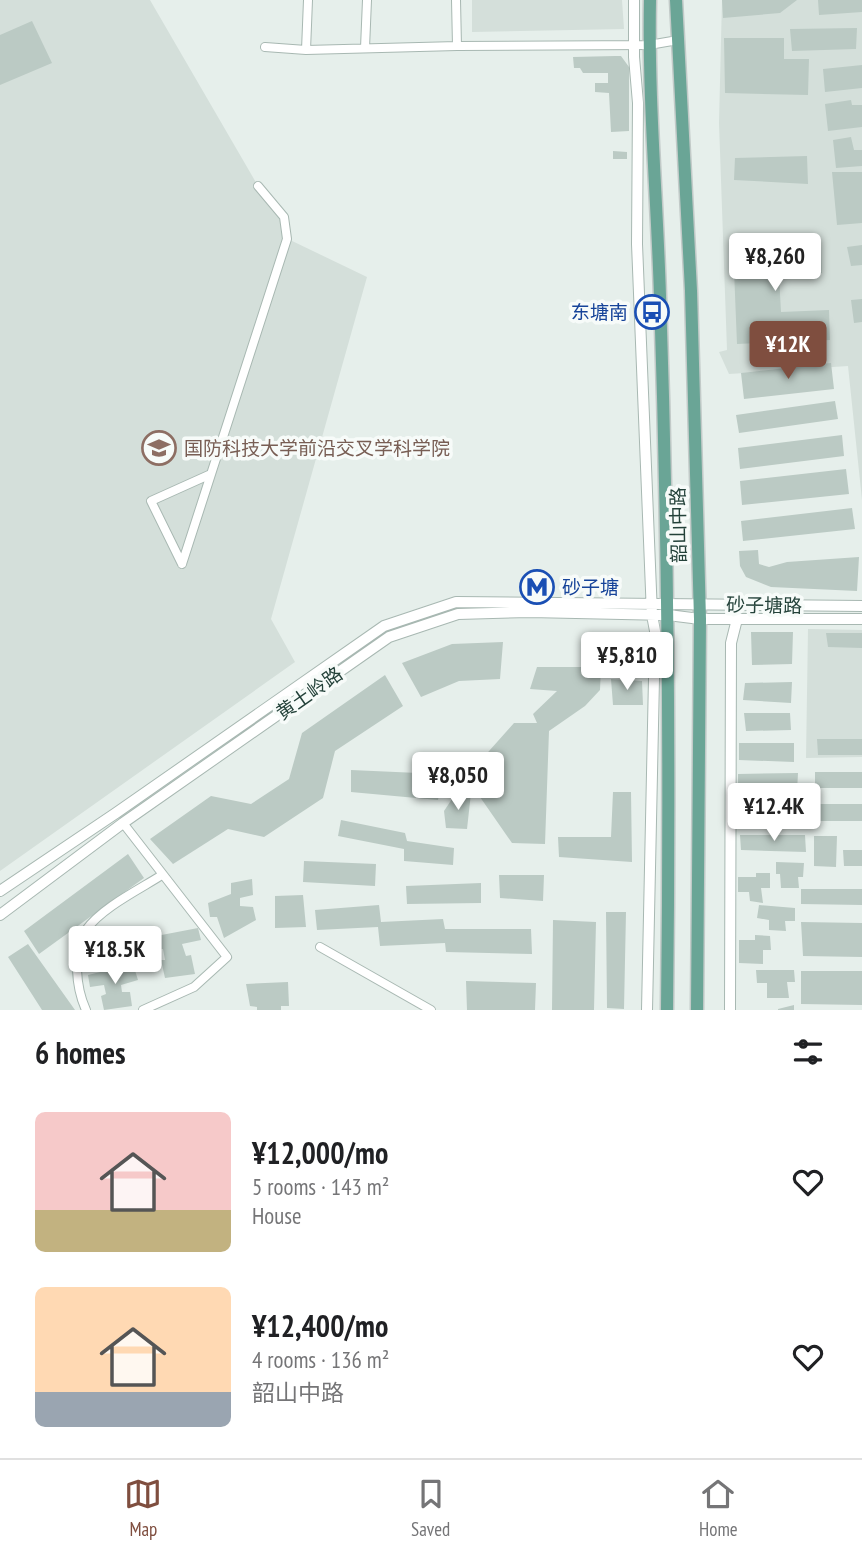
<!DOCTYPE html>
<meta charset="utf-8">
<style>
body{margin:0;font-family:"PT Sans Narrow","Noto Sans SC",sans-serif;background:#f2f2f2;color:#202124;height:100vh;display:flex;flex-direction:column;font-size:26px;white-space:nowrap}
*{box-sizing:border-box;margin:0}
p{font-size:23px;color:#757577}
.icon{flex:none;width:38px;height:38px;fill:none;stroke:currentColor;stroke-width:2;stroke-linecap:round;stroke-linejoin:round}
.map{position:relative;height:1010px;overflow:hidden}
.sheet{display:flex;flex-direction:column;background:#fff;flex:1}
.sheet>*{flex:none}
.price{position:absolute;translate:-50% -60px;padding:0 16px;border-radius:7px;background:#fff;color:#222;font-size:23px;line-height:46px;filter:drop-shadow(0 2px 4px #0008)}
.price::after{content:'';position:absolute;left:50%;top:42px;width:21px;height:16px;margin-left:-10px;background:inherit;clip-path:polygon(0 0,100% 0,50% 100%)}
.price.active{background:#7f4e3f;color:#fff}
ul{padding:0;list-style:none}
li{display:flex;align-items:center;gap:21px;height:175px;padding:0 35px}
li span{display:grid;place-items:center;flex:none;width:196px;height:140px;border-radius:10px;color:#555}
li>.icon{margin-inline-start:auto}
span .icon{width:84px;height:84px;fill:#fffc;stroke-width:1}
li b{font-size:30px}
h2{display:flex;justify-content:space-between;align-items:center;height:84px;padding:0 35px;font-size:30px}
.dock{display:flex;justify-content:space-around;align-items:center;height:98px;border-top:2px solid #e0e0e0;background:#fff;font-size:19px;color:#757577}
.dock a{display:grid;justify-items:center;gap:4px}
.dock .active{color:#7f4e3f}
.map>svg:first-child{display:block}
.built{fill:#d4dfda}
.building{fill:#bbcac4}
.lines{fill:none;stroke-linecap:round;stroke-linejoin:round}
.minor-casing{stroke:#a8b8b2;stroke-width:10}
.tertiary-casing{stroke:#a8b8b2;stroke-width:12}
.primary-casing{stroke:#c2cac8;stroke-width:15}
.minor{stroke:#fff;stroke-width:8}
.tertiary{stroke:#fff;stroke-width:10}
.primary{stroke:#6aa596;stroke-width:12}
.labels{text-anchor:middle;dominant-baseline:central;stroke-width:7;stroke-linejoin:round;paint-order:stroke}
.transit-label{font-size:19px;fill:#164399;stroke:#f7fbf9;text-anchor:end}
.education-label{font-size:19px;fill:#785e54;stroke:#f7fbf9;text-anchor:start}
.street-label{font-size:19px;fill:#24423a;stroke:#f7fbf9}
</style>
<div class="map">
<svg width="862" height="1010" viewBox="0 0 862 1010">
<rect width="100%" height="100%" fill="#e6efeb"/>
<path class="built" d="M0,0h150l108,186 26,31 4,22 79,38 -96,342 24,43 -295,209z
M472,0h150l2,29 -152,3z
M722,0h140v500l-14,-134 -119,8 -10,-22 8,-2 -8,-227z
M808,629l54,1v127l-56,1z"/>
<path class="building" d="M722,0h75l-17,13 -57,5z
M818,0h44v12l-43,3z
M32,21l20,42 -52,22v-50z
M857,28l-1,21 -64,2 -2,-22z
M724,38h60v21h25l-1,36 -83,-2z
M615,56h6l8,11v64l-18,1 -2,-39 -14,-1v-9h13v-10h-25l-3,-5h-6l-1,-11z
M862,65v23l-37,4 -2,-23z
M851,100l1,5h10v22l-34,4 -3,-27z
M851,137l3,13h8v16l-26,2 -3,-28z
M613,151l14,1v7h-14z
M807,156l1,28 -74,-4 1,-22z
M832,172h30v51l-25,2z
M821,241l1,32 -43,2 2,37 48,-2 1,30 -93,4 -4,-99z
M862,245v20l-11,1 -4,-19z
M862,299v23l-8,1 -3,-23z
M831,363l3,26 -90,10 -3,-26z
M835,401l3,18 -99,14 -3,-18z
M842,435l2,21 -104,13 -2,-21z
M846,469l3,25 -107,11 -2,-24z
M852,508l3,21 -112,12 -2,-20z
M758,550l1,14 10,3 18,-5 72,-5 -2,34 -86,-4 -25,-10 -6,-11 -1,-15z
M751,632h42l-1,32 -40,1z
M826,633h36v15l-34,-1z
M503,642l-3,37 -41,2 -38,16 -19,-34 50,-19z
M537,667h64l-1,23 -15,16 -36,25 -4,113 -33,-1 -32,-46 1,-37 33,-37h23l-4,-9 24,-23 -27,-2z
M385,675l18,31 -68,45 -12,47 -59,39 -36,-8 -55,35 -23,-25 61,-43 40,8 38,-25 13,-46z
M611,679l31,2 1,24h-30z
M792,682l-1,21 -48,-3 2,-17z
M744,713h46l1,17 -45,1z
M817,739h45v16h-44z
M739,743h55v19l-55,-2z
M428,754l19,1 -9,45 -87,-8v-22l67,3z
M815,772h47v16h-47z
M798,773l-1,19 -59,-2v-16z
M613,792h18l1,70 -73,-5 -1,-20h53z
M456,793h15l-4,36 -21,-1 -2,-17z
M739,804h57l-2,18h-56z
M814,804h48v17h-47z
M341,820l64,13 2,8 47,7 -1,17 -49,-4v-12l-66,-13z
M740,835h65l1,17 -65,-2z
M814,836h23l-1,31 -22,-1z
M843,850h19v16h-18z
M128,854l16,24 -105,76 -15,-23z
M304,861l72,3 -1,22 -72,-4z
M776,862l28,1 -1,14h-5l1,11h-18l-1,-14h-4z
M756,873h14v15h-9l2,15 -13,-2 -1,-9h-11v-15h18z
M499,875h45l-1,26 -43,-3z
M252,879l1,16 -13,3v8l13,1 3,13 -32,18 -7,-21h-7l-2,-14 23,-9v-11z
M481,883v20l-74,1 -1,-18z
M801,889h61v16l-61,-1z
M303,895l3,32 -31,1v-32z
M379,905l2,17 62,-3 2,10h86l1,25 -86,-2 -1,-9 -65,3 -2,-19 -61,3 -2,-20z
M759,905l36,3v13h-10l1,10 -17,-1v-10l-12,-2z
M606,912h20l-2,97 -17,-1z
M553,920l43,2 -2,88h-42z
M801,922l61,1v34l-59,-1z
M198,928l3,12 -19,4 4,12 5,-1 4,19 -30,4 -4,-18h4l-2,-11 -14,1 -3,-12z
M755,935l15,1 1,14h-8v14l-24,-1v-23h16z
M28,944l47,66h-33l-34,-53z
M133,964l5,16 -17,5 1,7h8l2,14 -28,4 -3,-14 5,-2 -2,-9 -14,2 -2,-12z
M756,970h38l1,12h-8l2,16h-22v-15h-10z
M801,971h61v34l-61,-1z
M466,981l70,2 -1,27h-68z
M288,982l1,24h-8v4h-24v-3l-7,-1 -4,-22z
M794,1005v5h-16v-1z"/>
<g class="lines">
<g class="minor-casing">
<path id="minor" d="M456,0l1,46
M265,47l41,3 151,-4 192,-1 29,-5
M365,48l2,-48
M306,50l2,-50
M182,564l105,-325 -3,-22 -26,-31
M182,564l-31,-63 60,-27
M123,823l104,134 -33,30 -51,23
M320,947l111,63
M86,1010c-10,-22 -14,-59 0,-80 15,-22 54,-41 76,-55"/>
</g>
<g class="tertiary-casing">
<path id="tertiary" d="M634,0v57l4,46 -1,141 15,371 3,16 -8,379
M0,891l116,-78 268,-187 72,-24 406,4
M0,915l123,-92 266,-186 69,-23 72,-2 138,3 32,4h162
M730,1010l1,-367 6,-24"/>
</g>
<g class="primary-casing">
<path id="primary" d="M650,0c-2,99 7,197 10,296 8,238 10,476 7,714
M676,0l15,291 9,328 -3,391"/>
</g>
<use href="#minor" class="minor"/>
<use href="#tertiary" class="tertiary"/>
<use href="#primary" class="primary"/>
</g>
<defs>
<g id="bus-ring" transform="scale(1.75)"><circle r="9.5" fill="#f7fbf9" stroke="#1a4fb4" stroke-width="1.5"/><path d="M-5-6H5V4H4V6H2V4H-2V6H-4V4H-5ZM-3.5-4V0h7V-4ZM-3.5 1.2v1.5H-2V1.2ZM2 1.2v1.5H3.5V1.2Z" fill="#1a4fb4"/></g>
<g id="university-ring" transform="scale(1.75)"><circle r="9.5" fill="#f7fbf9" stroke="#8d6e63" stroke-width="1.5"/><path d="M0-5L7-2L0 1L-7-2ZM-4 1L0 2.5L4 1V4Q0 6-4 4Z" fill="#8d6e63"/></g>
<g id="metro-ring" transform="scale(1.75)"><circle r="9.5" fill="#f7fbf9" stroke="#1a4fb4" stroke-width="1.5"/><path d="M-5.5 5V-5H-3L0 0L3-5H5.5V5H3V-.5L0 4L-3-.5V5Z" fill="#1a4fb4"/></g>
</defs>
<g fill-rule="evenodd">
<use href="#bus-ring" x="652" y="312"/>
<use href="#university-ring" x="159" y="448"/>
<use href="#metro-ring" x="537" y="587"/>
</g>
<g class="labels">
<g class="transit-label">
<text x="628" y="312">东塘南</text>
<text x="562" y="587" text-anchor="start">砂子塘</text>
</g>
<g class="education-label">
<text x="184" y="448">国防科技大学前沿交叉学科学院</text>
</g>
<g class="street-label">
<text transform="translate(678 525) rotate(-91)">韶山中路</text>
<text transform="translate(764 605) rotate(1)">砂子塘路</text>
<text transform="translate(309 693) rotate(-35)">黄土岭路</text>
</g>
</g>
</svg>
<b class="price" style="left:775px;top:293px">¥8,260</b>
<b class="price active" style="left:788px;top:381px">¥12K</b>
<b class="price" style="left:627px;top:692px">¥5,810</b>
<b class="price" style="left:458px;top:812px">¥8,050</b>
<b class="price" style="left:774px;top:843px">¥12.4K</b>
<b class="price" style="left:115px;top:986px">¥18.5K</b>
</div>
<section class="sheet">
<h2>6 homes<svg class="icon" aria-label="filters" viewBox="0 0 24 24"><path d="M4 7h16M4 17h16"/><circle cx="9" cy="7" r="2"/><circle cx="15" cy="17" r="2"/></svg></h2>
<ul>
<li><span style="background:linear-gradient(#f6c9c9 70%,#c2b280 0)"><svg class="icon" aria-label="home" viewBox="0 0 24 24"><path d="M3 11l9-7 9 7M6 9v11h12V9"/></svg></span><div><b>¥12,000/mo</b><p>5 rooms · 143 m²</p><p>House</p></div><svg class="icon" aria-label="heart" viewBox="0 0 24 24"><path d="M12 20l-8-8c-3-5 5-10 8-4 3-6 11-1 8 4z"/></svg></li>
<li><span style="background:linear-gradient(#ffd9b3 75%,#9aa5b1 0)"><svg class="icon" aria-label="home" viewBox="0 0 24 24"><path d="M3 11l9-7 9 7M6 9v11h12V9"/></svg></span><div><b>¥12,400/mo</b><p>4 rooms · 136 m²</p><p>韶山中路</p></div><svg class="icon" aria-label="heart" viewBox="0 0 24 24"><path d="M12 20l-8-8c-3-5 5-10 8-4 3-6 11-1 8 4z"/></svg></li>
</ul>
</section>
<nav class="dock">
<a class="active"><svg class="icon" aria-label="map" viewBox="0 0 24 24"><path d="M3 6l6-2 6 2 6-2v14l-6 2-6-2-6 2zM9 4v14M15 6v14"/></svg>Map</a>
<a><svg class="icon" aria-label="saved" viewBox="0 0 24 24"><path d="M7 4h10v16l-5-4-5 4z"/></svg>Saved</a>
<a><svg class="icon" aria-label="home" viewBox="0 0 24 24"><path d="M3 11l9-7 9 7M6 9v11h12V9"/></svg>Home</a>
</nav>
